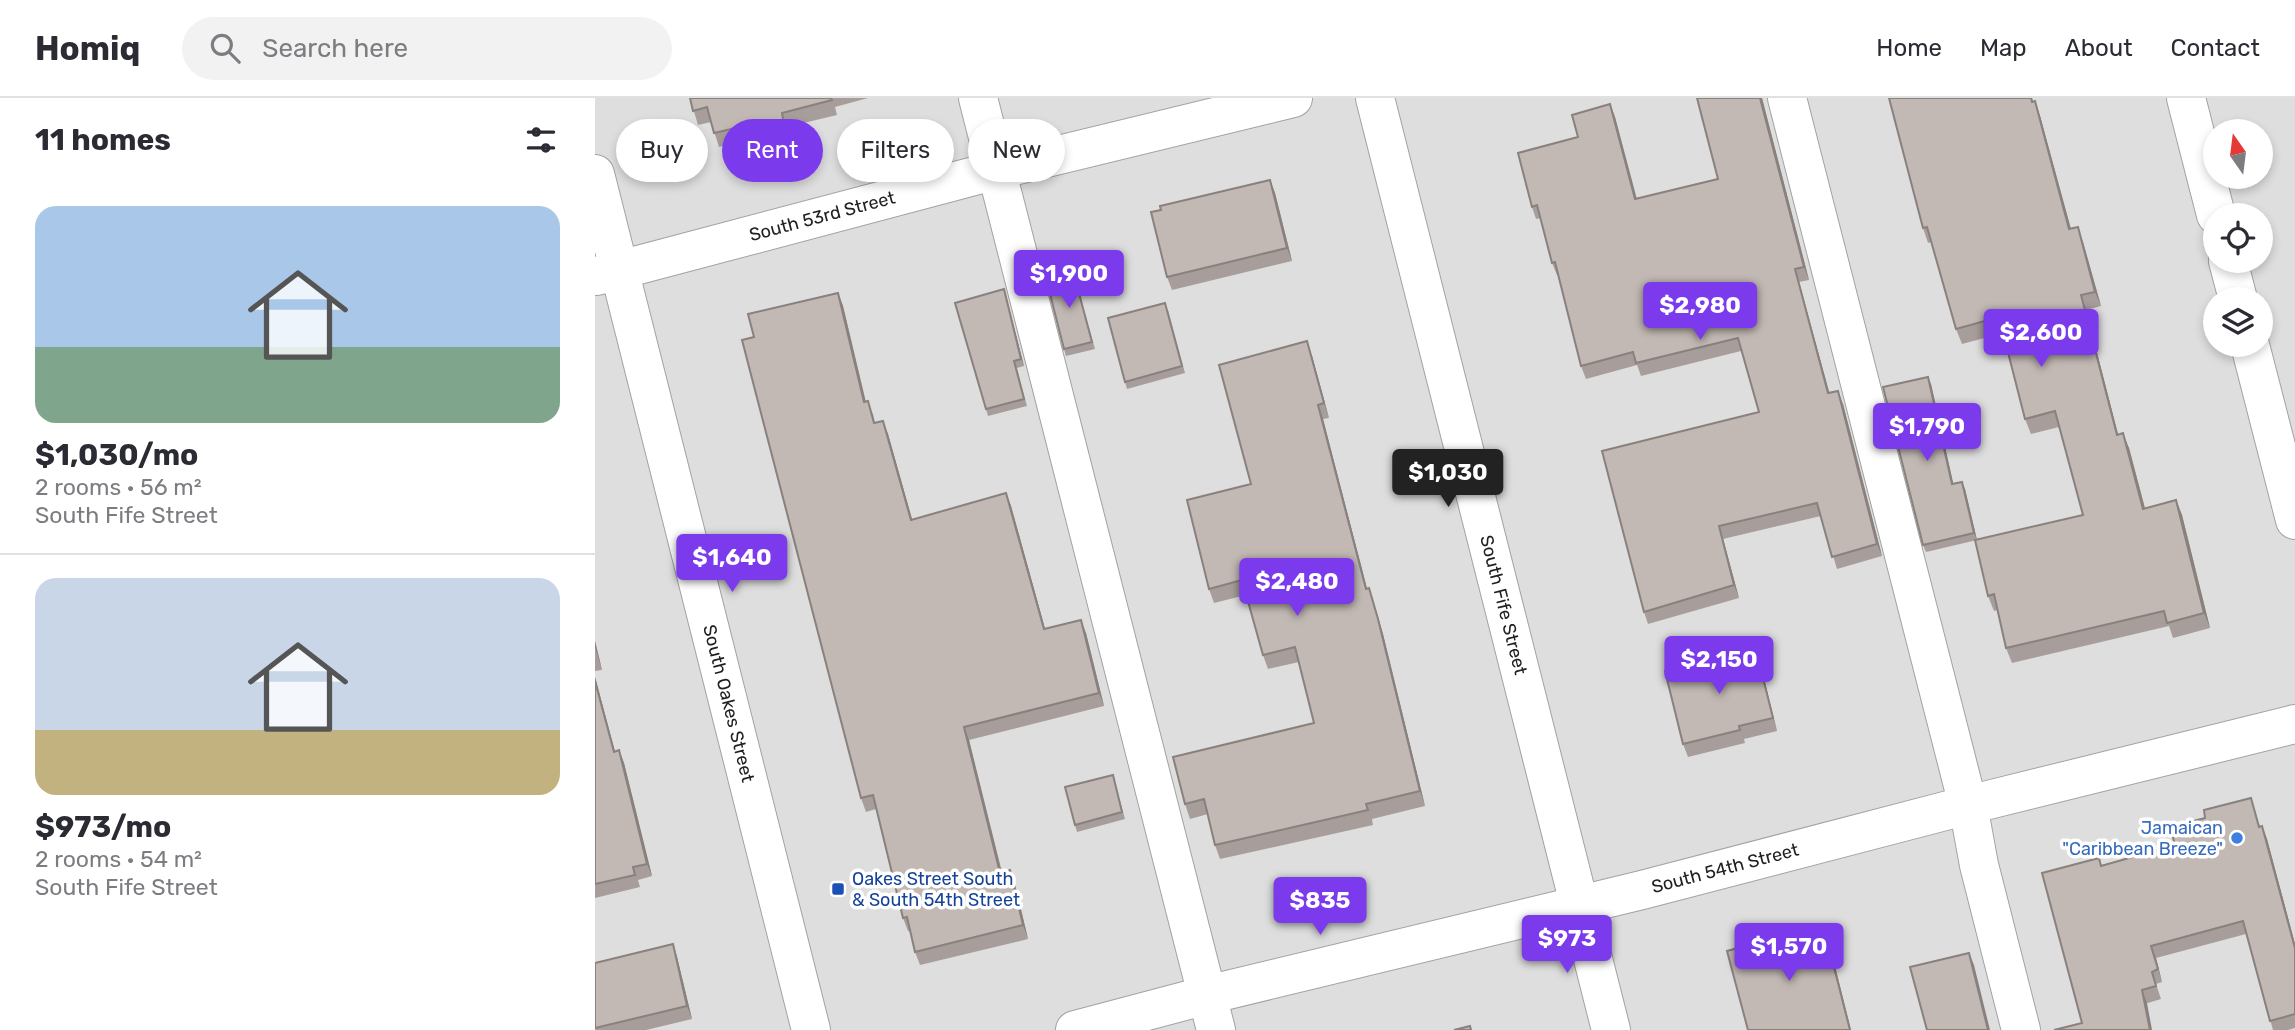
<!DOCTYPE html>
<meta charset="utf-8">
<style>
body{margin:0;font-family:Rubik,sans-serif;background:#f2f2f3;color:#2b2b33;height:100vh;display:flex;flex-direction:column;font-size:26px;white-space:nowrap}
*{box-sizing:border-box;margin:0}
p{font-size:23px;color:#7c7c81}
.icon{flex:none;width:38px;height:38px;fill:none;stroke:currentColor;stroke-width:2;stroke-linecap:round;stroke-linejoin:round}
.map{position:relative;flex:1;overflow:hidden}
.drawer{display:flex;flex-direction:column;background:#fff;width:595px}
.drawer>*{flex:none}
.top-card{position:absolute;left:21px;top:21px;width:665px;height:63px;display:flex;gap:14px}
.needle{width:46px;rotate:346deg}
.fabs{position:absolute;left:1608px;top:21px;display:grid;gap:14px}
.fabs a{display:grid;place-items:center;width:70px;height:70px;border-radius:50%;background:#fff;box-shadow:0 4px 10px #0003;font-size:35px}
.price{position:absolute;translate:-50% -60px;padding:0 16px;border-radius:7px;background:#7c3aed;color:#fff;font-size:23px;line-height:46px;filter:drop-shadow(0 2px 4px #0008)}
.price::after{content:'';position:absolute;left:50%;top:42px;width:21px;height:16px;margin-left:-10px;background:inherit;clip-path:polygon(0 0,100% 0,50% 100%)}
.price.selected{background:#222;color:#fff}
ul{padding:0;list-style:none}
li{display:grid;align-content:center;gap:14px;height:371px;padding:0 35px}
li+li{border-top:2px solid #e1e1e2}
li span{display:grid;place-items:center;height:217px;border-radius:21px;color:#555}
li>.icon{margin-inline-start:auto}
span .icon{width:126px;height:126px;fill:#fffc;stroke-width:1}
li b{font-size:30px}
h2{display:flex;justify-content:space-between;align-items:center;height:84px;padding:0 35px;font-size:30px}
.pill{padding:0 24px;border-radius:32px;background:#fff;box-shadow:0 4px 10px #0003;font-size:24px;line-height:63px}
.pill.selected{background:#7c3aed;color:#fff}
header{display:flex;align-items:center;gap:42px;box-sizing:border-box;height:98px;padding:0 35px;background:#fff;border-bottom:2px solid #e1e1e2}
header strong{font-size:33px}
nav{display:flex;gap:38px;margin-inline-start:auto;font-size:24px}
.search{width:490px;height:63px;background:#f2f2f3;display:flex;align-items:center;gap:18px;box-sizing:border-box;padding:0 24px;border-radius:38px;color:#7c7c81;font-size:26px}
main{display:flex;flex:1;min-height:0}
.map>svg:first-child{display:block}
.residential{fill:#dfdede;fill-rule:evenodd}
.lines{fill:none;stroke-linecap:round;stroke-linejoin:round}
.minor-casing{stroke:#a2a2a2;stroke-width:40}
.minor{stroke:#fff;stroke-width:38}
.wall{fill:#a79e9b}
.shaded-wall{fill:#88817e}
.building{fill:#c2b8b4;stroke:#88817e;stroke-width:2}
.shop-dot{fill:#3f7fe0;stroke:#fff;stroke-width:2.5}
.transit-dot{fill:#1a4fb4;stroke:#fff;stroke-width:2.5}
.labels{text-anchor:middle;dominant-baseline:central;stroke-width:7;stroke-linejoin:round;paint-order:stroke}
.street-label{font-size:18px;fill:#212121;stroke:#fff}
.shop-label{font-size:18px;fill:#366cbe;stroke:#fff;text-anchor:end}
.transit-label{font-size:18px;fill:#164399;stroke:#fff;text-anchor:start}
</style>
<header>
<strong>Homiq</strong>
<div class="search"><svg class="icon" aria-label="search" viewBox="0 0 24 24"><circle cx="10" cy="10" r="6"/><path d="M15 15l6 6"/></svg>Search here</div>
<nav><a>Home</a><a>Map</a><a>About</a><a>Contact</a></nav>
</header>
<main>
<section class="drawer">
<h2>11 homes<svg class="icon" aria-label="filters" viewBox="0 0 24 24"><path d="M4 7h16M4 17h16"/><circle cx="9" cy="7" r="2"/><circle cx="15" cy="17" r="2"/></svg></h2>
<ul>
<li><span style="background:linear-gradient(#a9c7e8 65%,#7fa58c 0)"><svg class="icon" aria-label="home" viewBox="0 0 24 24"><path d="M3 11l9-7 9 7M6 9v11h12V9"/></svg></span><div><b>$1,030/mo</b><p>2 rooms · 56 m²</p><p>South Fife Street</p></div></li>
<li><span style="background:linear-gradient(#c9d6e8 70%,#c2b280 0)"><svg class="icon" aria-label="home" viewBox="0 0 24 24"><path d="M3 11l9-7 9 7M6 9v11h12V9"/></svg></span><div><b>$973/mo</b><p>2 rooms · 54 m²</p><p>South Fife Street</p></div></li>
</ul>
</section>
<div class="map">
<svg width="1700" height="932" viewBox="0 0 1700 932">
<rect width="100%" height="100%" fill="#f1ede8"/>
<path class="residential" d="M0,0h1700v932h-1700zM1620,33h46v46h-46zM1620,117h46v46h-46zM1620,201h46v46h-46z"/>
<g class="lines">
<g class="minor-casing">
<g id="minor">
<path d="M383,0l238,932"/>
<path id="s1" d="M780,0l236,932"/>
<path d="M1192,0l181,707 11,60 42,165"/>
<path d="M1591,0l30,117"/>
<path id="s2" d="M0,76l216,856"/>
<path d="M1633,163l10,38"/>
<path id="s3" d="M2,178l400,-106 296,-72"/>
<path d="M1655,247l45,175"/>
<path id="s4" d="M480,932l132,-35 435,-105 326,-85 327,-81"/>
</g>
</g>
<use href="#minor" class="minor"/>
</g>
<path class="wall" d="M95,0h178l-33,9 2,8 -50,12 4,18 -46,12 -5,-15 -21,5 -8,-25 -13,3z
M1102,0h65l47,182 -10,2 30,111 14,11 39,152 -45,13 -16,-53 -98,23 16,59 -91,26 -4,-12 115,-200 -18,-61 -100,25 -4,-11 -51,14 -5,-13 -23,-91h-1l-5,-12 -11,-45 -5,1 -4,-12 46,-70 32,-33 5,13 22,82 81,-20z
M1294,0h143l1,3h2l5,15 31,113 12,13 18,64 -15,4 32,124 11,14 16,60 31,-8 6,15 28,113 -37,10 -4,-12 -157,37 -6,-15 -9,-38 -3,1 -6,-15 95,-81 -24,-88 -28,7 -6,-15 -22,-86 -41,11 -6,-15 -25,-87 -3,1 -5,-15z
M675,82l5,13 17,68 -120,29 -5,-13z
M480,180l20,71 -29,7 -2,-7z
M409,191l20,77 -7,2 10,38 -39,10 -2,-7z
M243,195l5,13 23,96 7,12 2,9 13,11 24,86 94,-27 5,13 34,123 41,4 18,73 -135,34 33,132 13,12 13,55 -108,26 -5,-13 -5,-21h-2l-5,-13 -27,-109 -10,3 -5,-14 -107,-461z
M573,212l17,63 -58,16 -2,-7z
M717,258l17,62 -6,1 44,170 2,-1 5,15 9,31 42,172 -53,13 1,6 -153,34 -5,-14 -7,-31 -18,5 -5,-15 129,-81 -15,-61 -31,7 -5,-14 -17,-60 -32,8 -5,-14 42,-105z
M1336,286l22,100 12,5 12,51 -51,12 -3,-7z
M0,543l7,29 -7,1z
M1161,552l4,13 17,68 -33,8 1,4 -57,14 -5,-13z
M0,579l20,74 4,-1 5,13 28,113 -14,4 2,7 -45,11z
M520,684l10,37 -48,13 -2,-7z
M1656,700l9,29 2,-1 5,13 28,105v84l-7,2h-15l-27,-96 -90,24 6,24 -6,2 5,15 -79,24 20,-158 73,-20 30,-27z
M78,846l4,13 15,62 -46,11h-51v-67z"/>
<path class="shaded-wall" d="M1165,0h2l47,182 -5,-13z
M1440,3l5,15 35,128 -6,-15z
M1015,6l5,13 25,95 -5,-13z
M187,15l5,14 4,18 -6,-14z
M675,82l5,13 17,68 -5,-13z
M1483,129l5,15 18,64 -6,-14z
M1200,171l4,13 34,124 -5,-13z
M409,191l2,7 18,70 -3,-7z
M243,195l5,13 26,110 -5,-14z
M1486,197l5,15 36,140 -5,-15z
M712,243l5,15 17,62 -5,-15z
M1333,279l3,7 24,107 -3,-7z
M1243,293l5,13 39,152 -5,-12z
M723,307l5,14 48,185 -5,-15z
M288,323l5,13 28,99 -5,-13z
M1528,335l6,15 20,76 -6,-15z
M1367,384l3,7 12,51 -3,-7z
M411,395l5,13 38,137 -5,-14z
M1581,402l6,15 28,113 -6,-15z
M1124,428l4,13 16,59 -5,-13z
M774,490l14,46 42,172 -5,-15z
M486,522l5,13 18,73 -5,-13z
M0,543l7,29 -4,-13 -3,-10z
M1161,552l4,13 17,68 -4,-13z
M0,579l23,87 -4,-12 -19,-71z
M369,629l5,13 36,146 -5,-13z
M24,652l5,13 28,113 -5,-12z
M1667,728l5,13 28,105v4z
M415,772l5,14 13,55 -5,-14z
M1228,826l5,14 23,92h-1z
M78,846l4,13 15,62 -5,-13z
M1556,848l5,12 6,24 -4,-13z
M1374,855l5,12 16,65h-2z
M1547,892l5,13 5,27h-2z"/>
<path class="building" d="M95,0h141l1,2 -50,13 3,18 -45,12 -4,-15 -22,5 -7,-26 -14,4z
M1102,0h63l44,169 -9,2 33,124 10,-2 39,153 -45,13 -15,-54 -98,23 15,59 -90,27 -42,-161 157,-39 -21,-74 -102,25 -3,-11 -52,14 -26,-104 -3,1 -15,-58 -5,2 -14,-54 60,-16 -6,-22 38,-11 25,95 83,-20z
M1294,0h142l1,4 3,-1 34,128 9,-2 17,65 -14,3 36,140 6,-2 20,76 33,-9 28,113 -37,10 -3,-12 -158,37 -12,-54 -6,2 -13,-56 108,-25 -28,-104 -30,8 -26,-102 -43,12 -29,-102 -4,1z
M675,82l17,68 -120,29 -16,-65 10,-2 -1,-4z
M478,173l19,71 -28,7 -18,-71z
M409,191l17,70 -7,2 10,38 -38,10 -31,-106z
M243,195l26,109 4,-1 6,22 9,-2 28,99 95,-27 38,136 37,-9 18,73 -135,34 36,146 10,-3 13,55 -108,27 -8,-35 -4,1 -30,-123 -12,3 -119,-458 12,-3 -6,-23z
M570,205l17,63 -57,16 -17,-64z
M712,243l17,62 -6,2 48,184 3,-1 9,31 42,172 -54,13 2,6 -153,35 -11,-46 -19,5 -12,-47 141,-34 -19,-76 -32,8 -21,-75 -33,9 -22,-89 64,-16 -32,-119z
M1333,279l24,107 10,-2 12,51 -51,12 -40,-158z
M1161,552l17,68 -34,8 1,4 -57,14 -18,-73z
M0,583l19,71 5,-2 28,114 -14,3 2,8 -40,9z
M518,677l9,37 -47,13 -10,-38z
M1656,700l8,29 3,-1 33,122v66l-25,7 -27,-100 -92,25 7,23 -6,3 4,14 -14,4 8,40h-96l28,-7 -40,-150 57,-15 2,8 74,-21 -5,-18 35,-9 -1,-8z
M1228,826l27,106h-102l-21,-79z
M78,846l14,62 -92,22v-65z
M1374,855l19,77h-61l-17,-63z
M875,928l1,4h-17z"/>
<circle class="shop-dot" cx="1642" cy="740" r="7"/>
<rect class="transit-dot" x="236" y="784" width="14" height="14" rx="3.5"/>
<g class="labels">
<g class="street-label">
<text stroke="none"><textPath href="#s3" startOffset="233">South 53rd Street</textPath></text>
<text stroke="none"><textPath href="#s1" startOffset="523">South Fife Street</textPath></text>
<text stroke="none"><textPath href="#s2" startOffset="546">South Oakes Street</textPath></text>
<text stroke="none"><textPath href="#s4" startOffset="670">South 54th Street</textPath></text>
</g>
<g class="shop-label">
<text x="1628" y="730">Jamaican<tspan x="1628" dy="21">"Caribbean Breeze"</tspan></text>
</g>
<g class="transit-label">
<text x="257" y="781">Oakes Street South<tspan x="257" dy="21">&amp; South 54th Street</tspan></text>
</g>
</g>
</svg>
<div class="fabs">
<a><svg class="needle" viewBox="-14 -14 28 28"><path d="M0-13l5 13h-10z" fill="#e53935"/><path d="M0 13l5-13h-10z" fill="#7c7c81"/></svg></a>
<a><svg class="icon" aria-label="locate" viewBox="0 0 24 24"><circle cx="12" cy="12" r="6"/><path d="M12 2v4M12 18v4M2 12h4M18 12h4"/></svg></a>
<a><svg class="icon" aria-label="layers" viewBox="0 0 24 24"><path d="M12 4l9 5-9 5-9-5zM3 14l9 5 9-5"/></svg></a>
</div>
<b class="price" style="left:474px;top:212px">$1,900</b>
<b class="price" style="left:1105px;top:244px">$2,980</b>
<b class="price" style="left:1446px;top:271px">$2,600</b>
<b class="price" style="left:1332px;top:365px">$1,790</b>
<b class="price selected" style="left:853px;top:411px">$1,030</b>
<b class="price" style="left:137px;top:496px">$1,640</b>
<b class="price" style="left:702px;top:520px">$2,480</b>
<b class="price" style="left:1124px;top:598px">$2,150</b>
<b class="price" style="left:725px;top:839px">$835</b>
<b class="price" style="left:972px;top:877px">$973</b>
<b class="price" style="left:1194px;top:885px">$1,570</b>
<div class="top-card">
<a class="pill">Buy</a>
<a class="pill selected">Rent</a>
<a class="pill">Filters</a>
<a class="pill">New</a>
</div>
</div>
</main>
